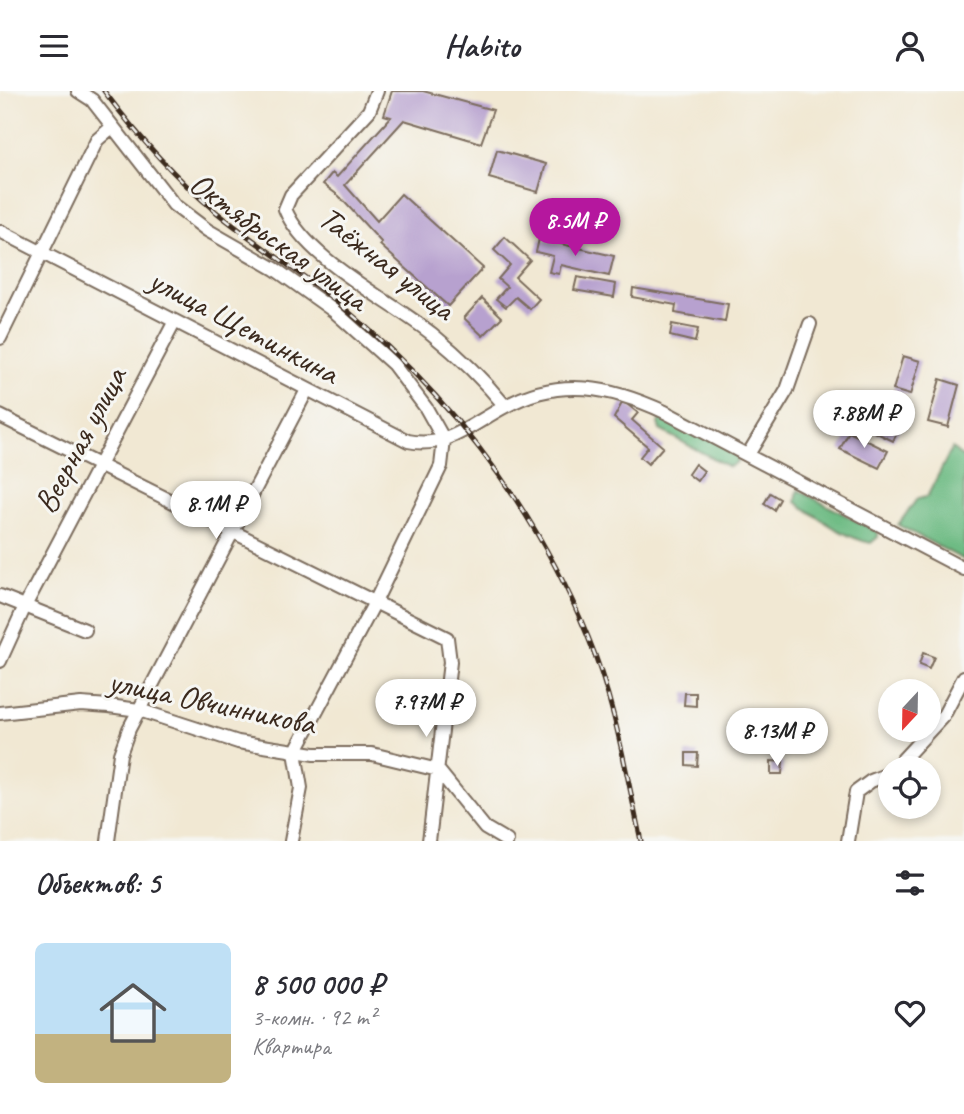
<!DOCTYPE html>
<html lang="ru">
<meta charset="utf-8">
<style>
body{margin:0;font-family:Caveat,sans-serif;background:#f7f7f7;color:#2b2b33;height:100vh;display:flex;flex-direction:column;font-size:26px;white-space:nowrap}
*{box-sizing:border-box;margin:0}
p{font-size:23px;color:#7c7c81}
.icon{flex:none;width:38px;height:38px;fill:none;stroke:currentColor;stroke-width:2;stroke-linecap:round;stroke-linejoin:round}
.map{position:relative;height:750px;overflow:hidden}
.drawer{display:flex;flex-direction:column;background:#fff;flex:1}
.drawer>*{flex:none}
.needle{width:46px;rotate:202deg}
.controls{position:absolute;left:878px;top:588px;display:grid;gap:14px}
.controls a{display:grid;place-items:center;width:63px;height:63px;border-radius:50%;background:#fff;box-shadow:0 4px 10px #0003;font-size:35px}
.price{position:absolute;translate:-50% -60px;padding:0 16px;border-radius:24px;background:#fff;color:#222;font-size:23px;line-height:46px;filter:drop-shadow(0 2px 4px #0008)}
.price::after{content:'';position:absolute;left:50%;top:42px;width:21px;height:16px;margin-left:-10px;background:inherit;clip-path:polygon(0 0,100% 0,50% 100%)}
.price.selected{background:#b5179e;color:#fff}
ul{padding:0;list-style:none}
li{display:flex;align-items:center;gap:21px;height:175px;padding:0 35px}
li+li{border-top:2px solid #e1e1e2}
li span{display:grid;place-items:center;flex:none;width:196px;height:140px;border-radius:10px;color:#555}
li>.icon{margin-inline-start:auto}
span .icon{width:84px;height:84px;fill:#fffc;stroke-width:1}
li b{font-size:30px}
h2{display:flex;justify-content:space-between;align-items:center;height:84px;padding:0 35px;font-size:30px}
header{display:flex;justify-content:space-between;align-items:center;height:91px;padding:0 35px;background:#fff;font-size:32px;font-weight:700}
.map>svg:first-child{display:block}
.forest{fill:#6ebb84;stroke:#547251;stroke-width:2}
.building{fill:#b7a1cf}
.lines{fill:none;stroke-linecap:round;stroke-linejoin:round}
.minor-casing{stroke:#7b6c5d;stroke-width:16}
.minor{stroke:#fff;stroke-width:12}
.rail-casing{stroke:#3b2a1e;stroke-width:5}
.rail{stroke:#f6f6f2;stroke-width:2.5;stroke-dasharray:8;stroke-linecap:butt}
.labels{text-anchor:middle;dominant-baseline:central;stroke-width:6;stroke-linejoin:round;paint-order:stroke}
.street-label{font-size:33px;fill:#3b2a1e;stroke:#f6f6f2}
</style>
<header><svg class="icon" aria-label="menu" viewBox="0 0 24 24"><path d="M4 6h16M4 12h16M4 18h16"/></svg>Habito<svg class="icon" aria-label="person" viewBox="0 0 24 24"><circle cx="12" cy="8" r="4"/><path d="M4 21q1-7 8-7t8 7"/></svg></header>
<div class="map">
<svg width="964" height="750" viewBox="0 0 964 750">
<rect width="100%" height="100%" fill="#f6f6f2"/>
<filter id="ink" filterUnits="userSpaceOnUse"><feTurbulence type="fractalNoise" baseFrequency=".0143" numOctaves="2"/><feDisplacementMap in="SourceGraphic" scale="14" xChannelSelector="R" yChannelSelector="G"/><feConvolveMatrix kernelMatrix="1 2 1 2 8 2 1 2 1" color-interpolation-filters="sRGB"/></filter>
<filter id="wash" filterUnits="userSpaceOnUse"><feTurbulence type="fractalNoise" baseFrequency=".00686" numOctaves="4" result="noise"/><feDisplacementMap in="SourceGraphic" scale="28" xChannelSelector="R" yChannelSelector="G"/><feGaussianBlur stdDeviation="1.57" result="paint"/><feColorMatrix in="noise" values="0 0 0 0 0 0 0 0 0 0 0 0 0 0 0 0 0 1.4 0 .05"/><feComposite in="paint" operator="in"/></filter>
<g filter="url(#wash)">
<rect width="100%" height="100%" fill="#f1e8d3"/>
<path class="forest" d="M665,321l70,35 2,15 -8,5 -69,-37 -2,-7z
M952,357l12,10v102l-66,-35 19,-26 10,-2z
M798,399l80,42v5l-7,6c-28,-6 -52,-25 -75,-41z"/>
<g id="blocks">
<path class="building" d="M392,0h31l70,19 -12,33 -77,-23 -59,65 32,36 24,-27 82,74 -35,38 -68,-61 2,-2 -43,-47 -16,-12 9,-11 5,4 54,-60 -7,-2z
M497,59l49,14 -8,28 -49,-14z
M505,146l25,23 -15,17 24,22 -9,10 -14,-12 -10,10 -10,-8 11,-12 -9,-8 12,-14 -16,-15z
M539,148l75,17 -5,20 -48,-11 -2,9 -10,-2 4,-16 -17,-4z
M577,186l39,7 -2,13 -40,-7z
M633,197l95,16 -3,18 -50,-9 1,-8 -44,-8z
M482,207l20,19 -19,19 -19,-18z
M672,233l26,5 -3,13 -25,-6z
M903,265l17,5 -10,34 -17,-5z
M940,288l19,6 -11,42 -20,-5z
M623,310l15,12 -6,7 31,27 -15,17 -8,-7 8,-10 -34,-29z
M862,311l41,20 -10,19 -41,-20z
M849,341l39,19 -9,17 -39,-19z
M695,373l9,7 -7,10 -9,-7z
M770,402l10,6 -6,11 -10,-6z
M923,562l11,4 -5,12 -10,-4z
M685,602h11v13l-12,-1z
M686,662h12l-1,13 -11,-1z
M771,670l12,1 -1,12h-11z"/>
</g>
</g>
<g filter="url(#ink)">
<use href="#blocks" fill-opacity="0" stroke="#7b6c5d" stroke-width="2"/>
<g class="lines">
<g class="minor-casing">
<path id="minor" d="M78,0l14,9 82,105 33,25 68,39 59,42 59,53 33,44 18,32 -3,26 -66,136 -80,150 6,36 -10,53
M377,0l-8,20 -78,84 -6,14c20,50 105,91 147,125 27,22 51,45 73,72
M0,140l408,210c40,8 65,-18 98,-35 54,-30 105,-19 159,6l299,157
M0,247l97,-198 15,-13
M0,325l447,222 3,24 -21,179
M749,362l38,-63 23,-66
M0,505l85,34
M0,570l25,-55 150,-285
M0,622l81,-9 28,2 30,4 99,32 76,12h58l66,16 47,58 22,13
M895,677l49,-53 20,-38
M108,750l12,-87 9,-25 178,-339
M848,750l8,-49 15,-11 20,-8"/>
</g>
<use href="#minor" class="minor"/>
<g class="rail-casing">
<path id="rail" d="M104,0c33,44 68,84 111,120 39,32 83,59 122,91 110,91 197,202 251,335 27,65 38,136 53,204"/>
</g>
<use href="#rail" class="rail"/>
</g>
</g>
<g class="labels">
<g class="street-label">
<text transform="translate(279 150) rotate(36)">Октябрьская улица</text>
<text transform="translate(387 172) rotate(38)">Таёжная улица</text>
<text transform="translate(244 235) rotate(28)">улица Щетинкина</text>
<text transform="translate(80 349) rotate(-62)">Веерная улица</text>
<text transform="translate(212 611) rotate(12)">улица Овчинникова</text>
</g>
</g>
</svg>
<div class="controls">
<a><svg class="needle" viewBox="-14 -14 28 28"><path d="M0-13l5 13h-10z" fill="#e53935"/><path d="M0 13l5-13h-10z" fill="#7c7c81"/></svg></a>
<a><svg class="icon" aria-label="locate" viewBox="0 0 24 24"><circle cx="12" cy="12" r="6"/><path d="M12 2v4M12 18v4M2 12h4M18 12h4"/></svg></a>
</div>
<b class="price selected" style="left:575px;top:167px">8.5M ₽</b>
<b class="price" style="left:864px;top:359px">7.88M ₽</b>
<b class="price" style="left:216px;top:450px">8.1M ₽</b>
<b class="price" style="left:426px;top:648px">7.97M ₽</b>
<b class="price" style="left:777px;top:677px">8.13M ₽</b>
</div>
<section class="drawer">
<h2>Объектов: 5<svg class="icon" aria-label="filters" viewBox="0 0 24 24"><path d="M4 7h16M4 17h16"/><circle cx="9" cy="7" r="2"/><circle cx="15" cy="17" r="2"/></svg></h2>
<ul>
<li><span style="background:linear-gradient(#bfe0f5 65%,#c2b280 0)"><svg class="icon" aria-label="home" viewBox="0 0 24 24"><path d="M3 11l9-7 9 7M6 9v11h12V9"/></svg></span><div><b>8 500 000 ₽</b><p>3-комн. · 92 m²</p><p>Квартира</p></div><svg class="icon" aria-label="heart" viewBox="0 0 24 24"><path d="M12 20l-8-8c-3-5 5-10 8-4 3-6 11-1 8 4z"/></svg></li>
</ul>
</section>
